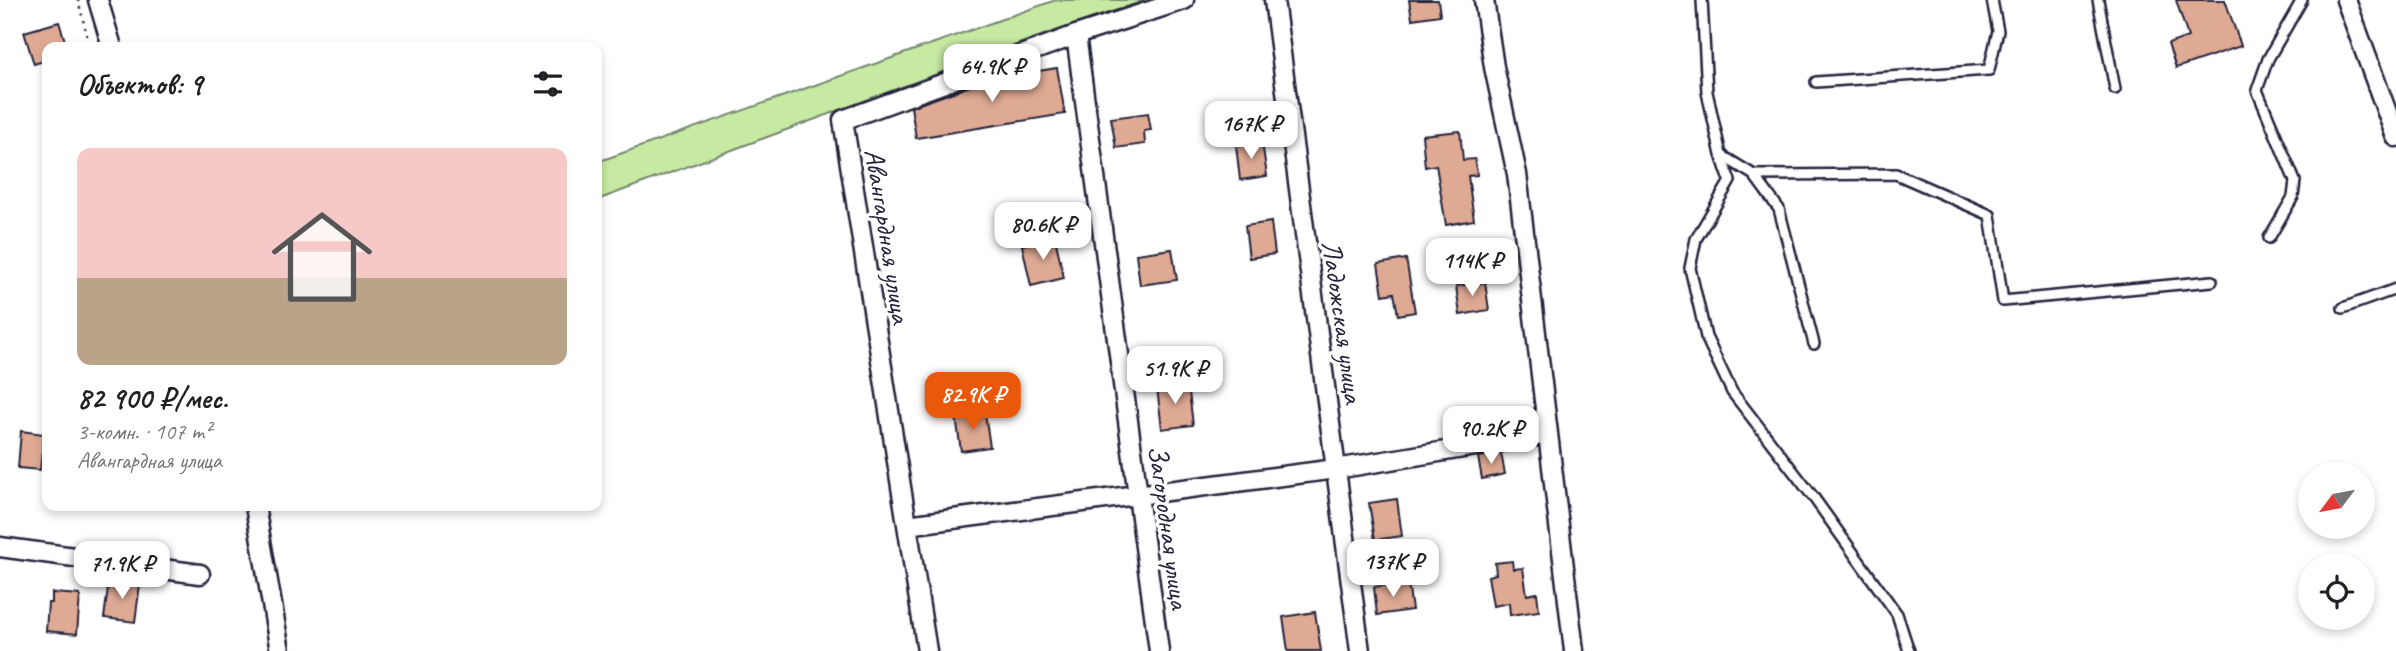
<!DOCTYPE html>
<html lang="ru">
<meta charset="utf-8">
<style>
body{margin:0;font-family:Caveat,sans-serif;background:#f6f6f6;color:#202124;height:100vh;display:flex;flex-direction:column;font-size:26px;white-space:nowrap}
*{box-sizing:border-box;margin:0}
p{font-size:23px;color:#757577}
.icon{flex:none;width:38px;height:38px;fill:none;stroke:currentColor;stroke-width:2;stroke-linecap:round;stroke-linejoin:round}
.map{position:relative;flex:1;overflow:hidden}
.drawer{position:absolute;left:42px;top:42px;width:560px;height:469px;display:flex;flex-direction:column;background:#fff;border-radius:14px;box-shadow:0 4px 10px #0003}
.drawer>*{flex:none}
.needle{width:46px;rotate:238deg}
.buttons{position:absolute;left:2298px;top:462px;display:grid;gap:14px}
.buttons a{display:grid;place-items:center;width:77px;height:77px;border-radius:50%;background:#fff;box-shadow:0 4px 10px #0003;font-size:35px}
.price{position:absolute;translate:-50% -60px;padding:0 16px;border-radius:14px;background:#fff;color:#222;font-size:23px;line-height:46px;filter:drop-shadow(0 2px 4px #0008)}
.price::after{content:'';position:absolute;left:50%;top:42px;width:21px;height:16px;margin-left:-10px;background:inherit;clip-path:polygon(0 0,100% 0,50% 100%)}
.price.on{background:#ea580c;color:#fff}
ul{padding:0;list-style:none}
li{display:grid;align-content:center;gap:14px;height:371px;padding:0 35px}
li span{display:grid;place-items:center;height:217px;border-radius:14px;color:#555}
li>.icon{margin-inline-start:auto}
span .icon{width:126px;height:126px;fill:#fffc;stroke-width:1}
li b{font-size:30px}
h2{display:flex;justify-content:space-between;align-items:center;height:84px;padding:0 35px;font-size:30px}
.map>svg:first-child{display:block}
.green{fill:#c7eaa3;stroke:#74866f;stroke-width:2}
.building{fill:#dfaa94;stroke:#22223b;stroke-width:2}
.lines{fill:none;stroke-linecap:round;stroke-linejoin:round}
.service-casing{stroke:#22223b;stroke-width:14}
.minor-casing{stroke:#22223b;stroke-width:23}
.path{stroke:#22223b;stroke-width:2.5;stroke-dasharray:2 5;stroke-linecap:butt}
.service{stroke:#fff;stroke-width:9}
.minor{stroke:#fff;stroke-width:18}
.labels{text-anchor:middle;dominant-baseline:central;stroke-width:7;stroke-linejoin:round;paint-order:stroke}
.street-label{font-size:28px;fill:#22223b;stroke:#fff}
</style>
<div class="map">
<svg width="2396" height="651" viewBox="0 0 2396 651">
<rect width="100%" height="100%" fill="#fff"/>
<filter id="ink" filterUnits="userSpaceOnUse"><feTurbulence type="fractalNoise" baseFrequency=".0143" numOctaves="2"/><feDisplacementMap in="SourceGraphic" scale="14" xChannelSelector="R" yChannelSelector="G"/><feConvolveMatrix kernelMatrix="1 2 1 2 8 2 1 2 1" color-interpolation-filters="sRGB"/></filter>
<g filter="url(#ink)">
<path class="green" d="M1056,0h90l-117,40 -432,160v-38z"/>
<path class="building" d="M1409,0h29l2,15 -28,4z
M2176,0h49l16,46 -65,22 -8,-24 20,-7z
M59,22l8,25h-20v13l-13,4 -10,-32z
M1057,68l8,46 -149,24 -5,-31 79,-28z
M1148,113l3,17 -7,1 1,13 -29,4 -5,-30z
M1460,131l3,29 12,-1 2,16 -9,1 6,44 -28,5 -10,-60 -11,2 -3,-32z
M1262,142l5,34 -27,4 -4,-35z
M1271,222l4,32 -26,4 -4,-32z
M1055,238l9,40 -33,8 -9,-41z
M1172,249l5,31 -37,5 -4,-31z
M1406,259l9,53 -17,3 -4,-22 -11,2 -5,-31z
M1485,282l4,28 -29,5 -4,-29z
M1188,384l5,41 -31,4 -5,-41z
M985,413l5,34 -29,4 -5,-34z
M21,431l23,3 -4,36 -22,-2z
M1501,453l4,21 -23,5 -4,-22z
M1397,499l5,37 -27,4 -6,-37z
M1512,561l1,8 10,-1 4,27 10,-2 2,18 -29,4 -1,-12 -16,3 -5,-30 8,-2 -1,-11z
M109,580l31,4 -5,38 -31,-4z
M1408,582l4,28 -35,5 -3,-28z
M52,593l28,2 -3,39 -31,-3 2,-28h4z
M1315,612l6,39h-33l-5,-34z"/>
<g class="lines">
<g class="service-casing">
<path id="service" d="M1702,0l5,92 14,63 33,20 25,34 35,135
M2098,0l17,89
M1816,82l173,-12 9,-39 -6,-31
M1721,155l9,26 -34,58 -6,29 16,69 26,55 82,106 83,116 12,37
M1754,175l142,-1 94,41 13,86 209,-20
M2269,238l24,-41 2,-16 -38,-91 11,-31 34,-59
M2343,308l53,-19"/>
</g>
<g class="minor-casing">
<path id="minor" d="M98,0l14,47
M1274,0l86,651
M1484,0l10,67 23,107 57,477
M2346,0l50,137
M1076,35l83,616
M255,506l25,145
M907,525l429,-56 212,-35
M0,547l200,27
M927,651l-84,-531 233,-85 108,-35"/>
</g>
<path class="path" d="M78,0l12,47"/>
<use href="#service" class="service"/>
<use href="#minor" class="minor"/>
</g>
</g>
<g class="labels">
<g class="street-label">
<text transform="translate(888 236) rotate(81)">Авангардная улица</text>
<text transform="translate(1343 322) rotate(82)">Ладожская улица</text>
<text transform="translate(1169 527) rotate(82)">Загородная улица</text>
</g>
</g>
</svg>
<div class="buttons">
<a><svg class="needle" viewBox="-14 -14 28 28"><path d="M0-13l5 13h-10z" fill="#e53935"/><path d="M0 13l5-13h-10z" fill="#757577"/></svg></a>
<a><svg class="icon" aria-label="locate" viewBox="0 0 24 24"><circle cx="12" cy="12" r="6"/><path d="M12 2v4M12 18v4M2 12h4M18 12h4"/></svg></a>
</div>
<b class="price" style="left:992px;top:104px">64.9K ₽</b>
<b class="price" style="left:1251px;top:161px">167K ₽</b>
<b class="price" style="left:1043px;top:262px">80.6K ₽</b>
<b class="price" style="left:1472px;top:298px">114K ₽</b>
<b class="price" style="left:1175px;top:406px">51.9K ₽</b>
<b class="price on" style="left:973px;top:432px">82.9K ₽</b>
<b class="price" style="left:1491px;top:466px">90.2K ₽</b>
<b class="price" style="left:1393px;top:599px">137K ₽</b>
<b class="price" style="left:122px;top:601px">71.9K ₽</b>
<section class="drawer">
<h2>Объектов: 9<svg class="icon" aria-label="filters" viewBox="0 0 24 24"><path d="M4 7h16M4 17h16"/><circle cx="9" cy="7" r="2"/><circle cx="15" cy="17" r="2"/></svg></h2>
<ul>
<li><span style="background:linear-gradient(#f6c9c9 60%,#b9a48a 0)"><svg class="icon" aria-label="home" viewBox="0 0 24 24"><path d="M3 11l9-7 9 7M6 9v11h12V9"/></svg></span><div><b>82 900 ₽/мес.</b><p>3-комн. · 107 m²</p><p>Авангардная улица</p></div></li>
</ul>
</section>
</div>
